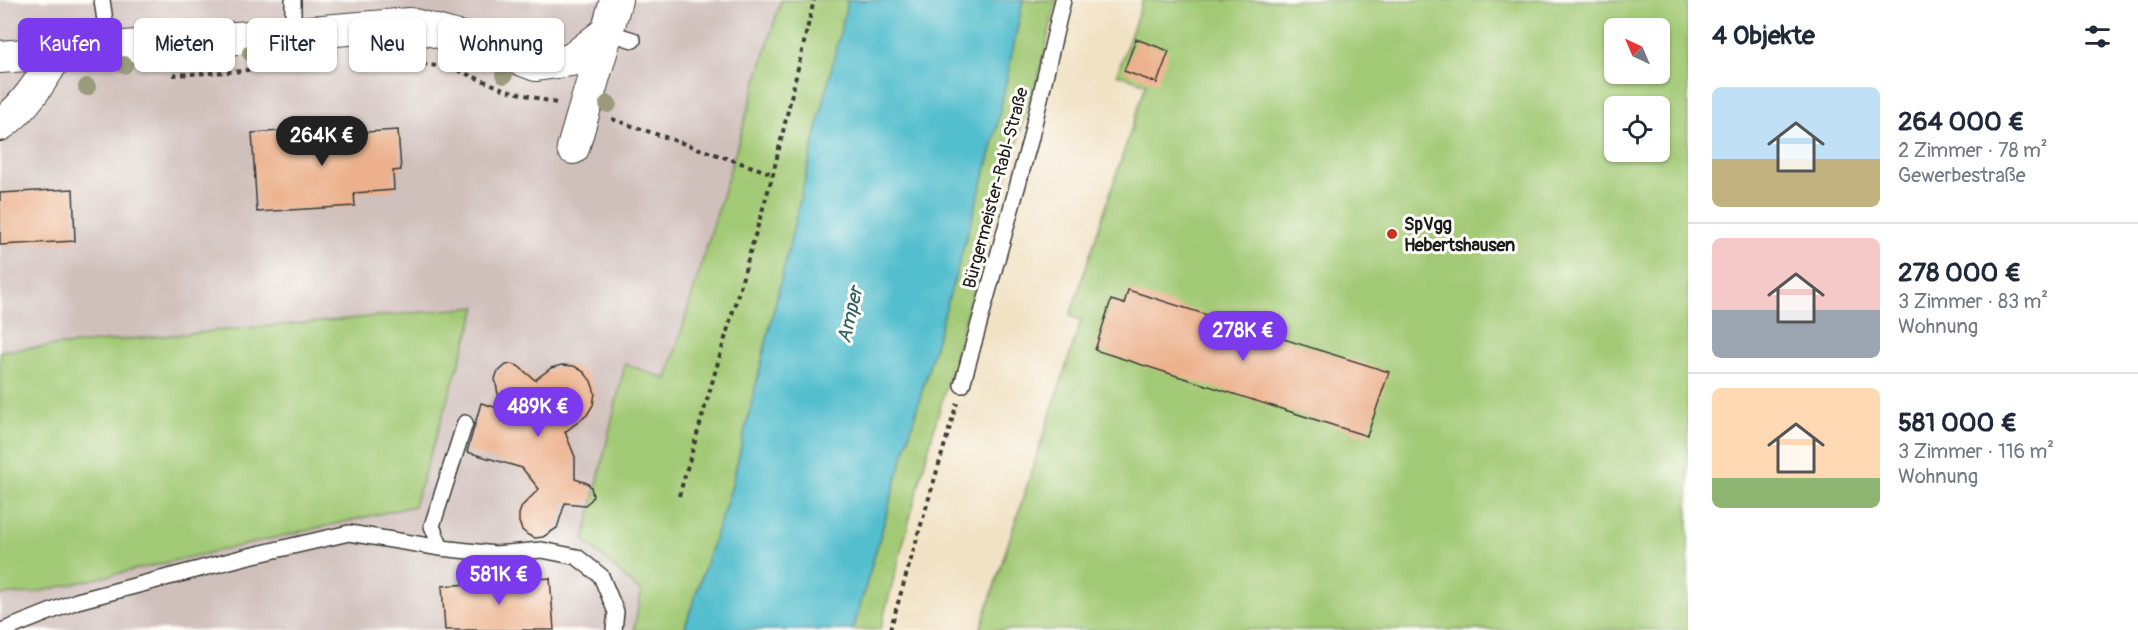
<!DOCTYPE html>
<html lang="de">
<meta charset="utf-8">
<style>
body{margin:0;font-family:Pangolin,sans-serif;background:#f2f2f3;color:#1f2937;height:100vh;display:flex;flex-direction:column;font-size:22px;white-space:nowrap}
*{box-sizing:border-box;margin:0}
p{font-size:20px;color:#747a83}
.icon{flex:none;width:33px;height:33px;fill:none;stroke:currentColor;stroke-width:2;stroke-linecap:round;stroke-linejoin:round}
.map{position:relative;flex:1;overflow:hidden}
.sheet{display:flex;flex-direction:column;background:#fff;width:450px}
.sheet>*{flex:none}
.hud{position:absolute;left:18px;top:18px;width:570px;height:54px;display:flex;gap:12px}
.needle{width:39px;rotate:316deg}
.buttons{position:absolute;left:1604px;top:18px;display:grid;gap:12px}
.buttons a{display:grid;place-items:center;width:66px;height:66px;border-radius:9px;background:#fff;box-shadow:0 2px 4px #0004;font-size:30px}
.price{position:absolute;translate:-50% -51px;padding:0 14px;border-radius:21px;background:#7c3aed;color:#fff;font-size:20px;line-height:39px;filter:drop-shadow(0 2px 3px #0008)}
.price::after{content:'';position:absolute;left:50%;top:36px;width:18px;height:14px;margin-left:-9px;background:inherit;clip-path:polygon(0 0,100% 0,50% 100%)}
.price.active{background:#222;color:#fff}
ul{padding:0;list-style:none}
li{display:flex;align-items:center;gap:18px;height:150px;padding:0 24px}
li+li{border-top:2px solid #e0e1e3}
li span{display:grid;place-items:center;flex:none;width:168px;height:120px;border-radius:9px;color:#555}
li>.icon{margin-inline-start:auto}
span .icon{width:72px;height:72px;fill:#fffc;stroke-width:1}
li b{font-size:26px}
h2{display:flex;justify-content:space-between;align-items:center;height:72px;padding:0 24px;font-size:26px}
.tag{padding:0 21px;border-radius:9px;background:#fff;box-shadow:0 2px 4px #0004;font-size:21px;line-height:54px}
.tag.active{background:#7c3aed;color:#fff}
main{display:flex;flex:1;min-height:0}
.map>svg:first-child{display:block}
.industrial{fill:#d0c0bc}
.green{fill:#a2c974;stroke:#5f7248;stroke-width:1.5;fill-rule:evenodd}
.water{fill:#53bece;stroke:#386d75;stroke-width:1.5}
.building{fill:#ecb18c}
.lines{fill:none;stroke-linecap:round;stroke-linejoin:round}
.service-casing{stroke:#3c3a35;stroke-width:18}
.minor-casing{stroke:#3c3a35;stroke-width:34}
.path{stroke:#3c3a35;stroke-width:4;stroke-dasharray:4.5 4.5;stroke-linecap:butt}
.service{stroke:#fff;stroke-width:15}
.minor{stroke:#fff;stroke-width:32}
.tree{fill:#9a9b7b}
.poi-dot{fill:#c8321e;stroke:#fdfcf7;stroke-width:2}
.labels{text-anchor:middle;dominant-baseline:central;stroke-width:6;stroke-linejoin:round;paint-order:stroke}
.street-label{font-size:18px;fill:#1c1c1c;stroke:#fdfcf7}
.poi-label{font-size:18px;font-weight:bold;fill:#1c1c1c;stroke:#fdfcf7;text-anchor:start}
.water-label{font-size:20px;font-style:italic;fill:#325d63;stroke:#fdfcf7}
</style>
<main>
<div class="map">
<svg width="1688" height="630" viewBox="0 0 1688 630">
<rect width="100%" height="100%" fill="#fdfcf7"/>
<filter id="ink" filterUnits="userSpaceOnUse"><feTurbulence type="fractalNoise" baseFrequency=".0167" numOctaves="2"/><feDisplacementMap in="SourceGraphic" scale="12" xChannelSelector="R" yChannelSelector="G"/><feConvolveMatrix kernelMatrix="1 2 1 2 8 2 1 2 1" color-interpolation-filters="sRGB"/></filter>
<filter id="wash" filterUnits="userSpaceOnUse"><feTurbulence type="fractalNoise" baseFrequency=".008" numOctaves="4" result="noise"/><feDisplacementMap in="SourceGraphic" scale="24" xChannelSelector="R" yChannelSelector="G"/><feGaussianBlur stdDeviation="1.35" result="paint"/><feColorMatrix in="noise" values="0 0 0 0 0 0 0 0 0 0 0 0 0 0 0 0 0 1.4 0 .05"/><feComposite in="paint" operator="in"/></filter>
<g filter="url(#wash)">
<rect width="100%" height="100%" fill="#f1e2c4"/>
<path class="industrial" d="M0,0h781l-114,380 -42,-16 -41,176 57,52 -7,38h-634v-35l33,-2 381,-87 63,-199 -477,44z"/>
<path class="green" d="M781,0h67l-117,489 -47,141h-50l7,-38 -57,-52 41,-176 42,15z
M1023,0h34l-18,74 -41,129 -69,244 -49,183h-27l140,-485z
M1143,0h545v630h-708l101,-310 -11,-4 76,-232 -29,-10zM1614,28h45v46h-45zM1614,106h45v46h-45z
M477,307l-63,199 -381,87 -33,2v-244z"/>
<path class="water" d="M848,0h175l-30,145 -140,485h-169l47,-141z"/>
<g id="blocks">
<path class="building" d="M1136,39l33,12 -12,32 -33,-12z
M350,126v7l48,-3 3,40 -8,1 1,19 -40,3 1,13 -98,6 -5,-79z
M73,189l2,52 -75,4v-52z
M1128,290l261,82 -22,64 -272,-86 16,-50 13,4z
M512,364l6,2 17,14 16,-12 11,-3 12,1 10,6 7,9 4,12 -2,12 -6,10 -22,17 10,25v22l12,4 4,4 2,9 -2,4 -6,5 -20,-2 -8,25 -14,9 -8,1 -7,-3 -6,-5 -3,-8v-8l3,-8 17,-17 -17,-21 -55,-16 14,-49 20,6 -6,-30 2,-6 9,-8z
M550,578l4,52h-109l-3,-44z"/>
</g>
</g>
<g filter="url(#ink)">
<use href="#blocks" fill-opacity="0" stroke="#3c3a35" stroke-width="1.5"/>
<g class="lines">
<g class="service-casing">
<path id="service" d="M102,0l7,48
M607,32l26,8
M293,34v-34
M962,385l68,-244 33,-141
M441,548l-9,-22 33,-103
M4,630l73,-29 168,-44 104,-24 92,15 54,6 47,-4 35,7 24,19 15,36 -2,18"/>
</g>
<g class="minor-casing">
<path id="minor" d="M0,57l410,-33 62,17 64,24 35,-5 36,-28 9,-32
M0,125c25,-17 42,-46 58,-72
M573,148l34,-116"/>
</g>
<path class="path" d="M360,60l24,-1 68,9 54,22 50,13
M173,75l70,-4 12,-3
M612,119l161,55
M679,496l94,-322 41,-174
M890,630l67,-227"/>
<use href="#service" class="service"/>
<use href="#minor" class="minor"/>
</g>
<g class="tree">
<circle cx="329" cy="50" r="9"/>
<circle cx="251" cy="53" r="9"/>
<circle cx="448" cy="55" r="9"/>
<circle cx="173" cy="59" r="9"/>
<circle cx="475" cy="62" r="9"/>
<circle cx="124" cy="65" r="9"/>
<circle cx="504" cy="75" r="9"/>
<circle cx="87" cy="87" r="9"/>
<circle cx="608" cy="104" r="9"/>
</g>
</g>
<circle class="poi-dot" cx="1392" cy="234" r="6"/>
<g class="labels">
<g class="street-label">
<text transform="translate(996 188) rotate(-75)">Bürgermeister-Rabl-Straße</text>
</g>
<g class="poi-label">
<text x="1404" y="224">SpVgg<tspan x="1404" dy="21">Hebertshausen</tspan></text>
</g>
<g class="water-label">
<text transform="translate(850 315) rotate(-77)">Amper</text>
</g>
</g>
</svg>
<div class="buttons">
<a><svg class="needle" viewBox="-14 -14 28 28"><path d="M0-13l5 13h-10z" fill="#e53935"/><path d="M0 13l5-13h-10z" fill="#747a83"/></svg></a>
<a><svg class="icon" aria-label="locate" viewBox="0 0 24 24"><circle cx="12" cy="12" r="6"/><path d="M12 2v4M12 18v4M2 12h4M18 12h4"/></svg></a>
</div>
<b class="price active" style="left:322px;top:167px">264K €</b>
<b class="price" style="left:1243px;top:362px">278K €</b>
<b class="price" style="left:538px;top:438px">489K €</b>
<b class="price" style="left:499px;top:606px">581K €</b>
<div class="hud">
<a class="tag active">Kaufen</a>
<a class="tag">Mieten</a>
<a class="tag">Filter</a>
<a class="tag">Neu</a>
<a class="tag">Wohnung</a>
</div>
</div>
<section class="sheet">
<h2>4 Objekte<svg class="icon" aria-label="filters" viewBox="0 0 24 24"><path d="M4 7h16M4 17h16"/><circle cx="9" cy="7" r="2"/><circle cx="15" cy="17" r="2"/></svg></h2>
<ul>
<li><span style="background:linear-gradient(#bfe0f5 60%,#c2b280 0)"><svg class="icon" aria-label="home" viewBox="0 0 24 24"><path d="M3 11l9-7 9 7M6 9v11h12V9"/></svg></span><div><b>264 000 €</b><p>2 Zimmer · 78 m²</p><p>Gewerbestraße</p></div></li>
<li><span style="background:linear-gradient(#f6c9c9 60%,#9aa5b1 0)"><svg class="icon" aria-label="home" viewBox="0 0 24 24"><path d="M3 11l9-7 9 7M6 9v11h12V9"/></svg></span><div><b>278 000 €</b><p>3 Zimmer · 83 m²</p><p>Wohnung</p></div></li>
<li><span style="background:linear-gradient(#ffd9b3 75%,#8fb573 0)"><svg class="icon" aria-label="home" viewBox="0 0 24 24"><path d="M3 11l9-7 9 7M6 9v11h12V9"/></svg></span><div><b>581 000 €</b><p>3 Zimmer · 116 m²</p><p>Wohnung</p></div></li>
</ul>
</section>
</main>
